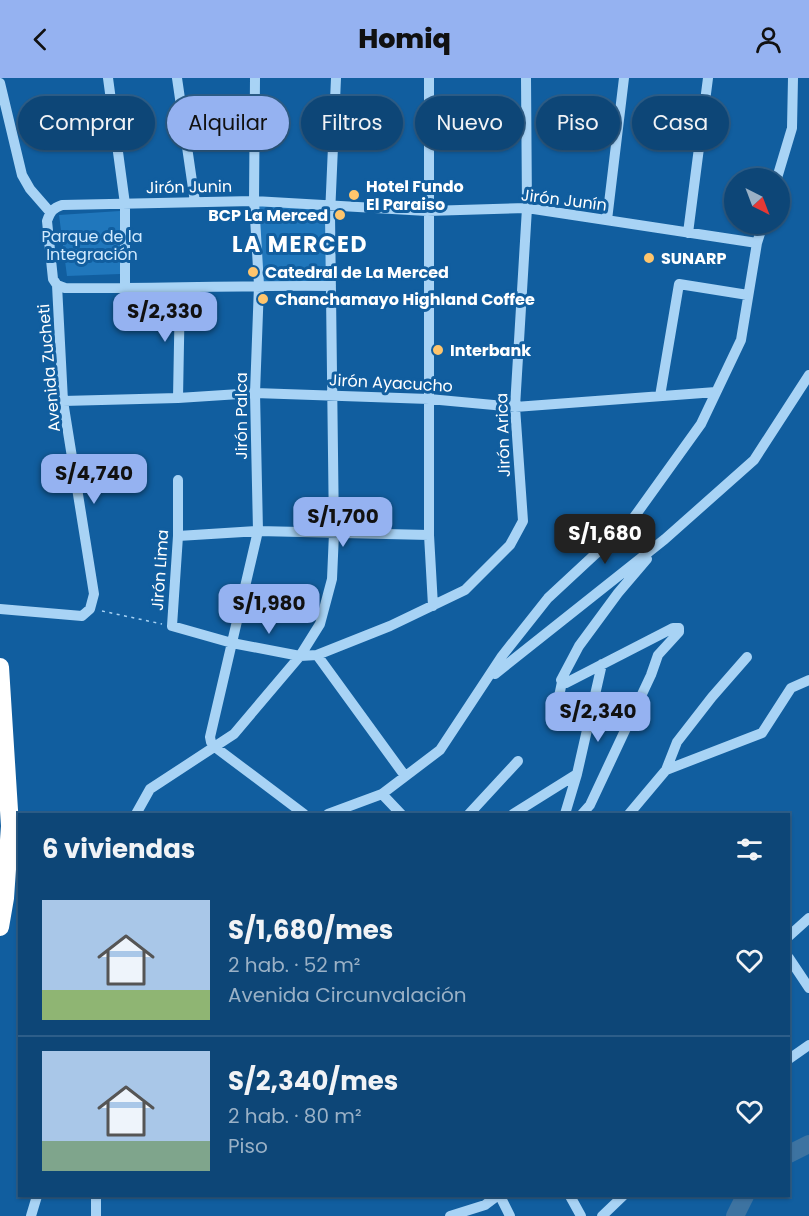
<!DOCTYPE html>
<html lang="es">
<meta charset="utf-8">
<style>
body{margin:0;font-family:Poppins,sans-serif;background:#1b507f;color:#f1f3f6;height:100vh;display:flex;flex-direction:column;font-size:22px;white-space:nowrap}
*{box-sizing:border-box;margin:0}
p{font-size:20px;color:#9ab1c6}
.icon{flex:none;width:33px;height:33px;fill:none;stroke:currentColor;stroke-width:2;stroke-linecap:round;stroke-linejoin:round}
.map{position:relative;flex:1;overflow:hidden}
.panel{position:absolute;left:18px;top:735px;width:772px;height:384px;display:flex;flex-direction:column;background:#0d4677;border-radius:0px;box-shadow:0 2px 4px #0004,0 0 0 2px #2d5e89}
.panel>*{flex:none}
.guide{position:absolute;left:18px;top:18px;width:774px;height:54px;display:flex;gap:12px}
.needle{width:39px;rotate:138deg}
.fabs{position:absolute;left:724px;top:90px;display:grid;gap:12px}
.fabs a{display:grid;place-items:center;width:66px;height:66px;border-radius:50%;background:#0d4677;box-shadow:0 2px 4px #0004,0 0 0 2px #2d5e89;font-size:30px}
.price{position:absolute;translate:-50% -51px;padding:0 14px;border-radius:12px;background:#95b2f1;color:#111;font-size:20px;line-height:39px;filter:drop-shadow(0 2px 3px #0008)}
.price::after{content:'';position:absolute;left:50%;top:36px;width:18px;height:14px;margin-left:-9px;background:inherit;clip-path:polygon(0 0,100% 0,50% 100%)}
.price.selected{background:#222;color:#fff}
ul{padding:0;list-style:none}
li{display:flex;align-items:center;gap:18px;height:150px;padding:0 24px}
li+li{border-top:2px solid #2d5e89}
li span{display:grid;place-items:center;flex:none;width:168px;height:120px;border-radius:0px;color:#555}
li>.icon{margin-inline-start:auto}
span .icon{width:72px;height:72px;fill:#fffc;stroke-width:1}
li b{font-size:26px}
h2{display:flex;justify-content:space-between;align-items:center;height:72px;padding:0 24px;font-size:26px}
.chip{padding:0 21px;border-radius:27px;background:#0d4677;box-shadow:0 2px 4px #0004,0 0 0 2px #2d5e89;font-size:21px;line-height:54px}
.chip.selected{background:#95b2f1;color:#111}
header{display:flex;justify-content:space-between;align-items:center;height:78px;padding:0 24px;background:#95b2f1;color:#111;font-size:27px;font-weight:800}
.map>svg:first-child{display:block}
.green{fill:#2077bc}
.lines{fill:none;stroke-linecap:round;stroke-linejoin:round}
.river{stroke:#3d73a1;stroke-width:18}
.path{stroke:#a8d3f5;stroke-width:1.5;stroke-dasharray:3 4.5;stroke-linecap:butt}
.minor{stroke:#a8d3f5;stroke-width:10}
.highway{stroke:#fff;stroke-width:18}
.poi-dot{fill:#ffc56c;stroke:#115e9f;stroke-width:2}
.labels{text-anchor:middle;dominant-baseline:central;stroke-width:6;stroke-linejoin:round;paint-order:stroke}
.poi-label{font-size:16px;font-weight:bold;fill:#fff;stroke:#115e9f;text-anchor:start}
.street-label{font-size:16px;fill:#fff;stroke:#115e9f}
.park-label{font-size:16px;fill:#d1eafe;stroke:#115e9f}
.district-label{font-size:22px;font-weight:bold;letter-spacing:1.5px;fill:#fff;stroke:#115e9f}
</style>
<header><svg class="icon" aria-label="back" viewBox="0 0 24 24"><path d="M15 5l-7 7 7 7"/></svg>Homiq<svg class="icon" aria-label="person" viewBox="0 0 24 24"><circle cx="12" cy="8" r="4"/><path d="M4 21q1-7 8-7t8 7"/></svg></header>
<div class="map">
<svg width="809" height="1138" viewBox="0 0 809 1138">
<rect width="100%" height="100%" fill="#115e9f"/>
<path class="green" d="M254,123l77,4v81l-72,-1z
M120,133v63l-53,2 -8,-61z"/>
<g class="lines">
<path class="river" d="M789,1076l20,-10
M735,1138l10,-20"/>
<path class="path" d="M102,533l60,13"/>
<path class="minor" d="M108,0l17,126v85
M177,0l18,124
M255,0l-1,123 5,84 -4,108 3,138 -48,206 1,5 4,5 89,67
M429,0v457l4,71
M0,5l22,92 8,14 20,23
M777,100l15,-50 1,-50
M607,142l17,-142
M688,155l20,-155
M57,207l8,3c89,1 177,-3 266,-2
M660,318l19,-112 69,11
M178,320l2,-109
M63,323l115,-3 77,-5 174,6 86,8 201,-15
M178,402v56l-6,90 60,17 68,13 17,-1 73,-29 75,-36 45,-45 13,-24 -8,-114 12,-199 -1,-130
M178,458l80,-5 171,4
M0,531l82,7 8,-7 4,-15 -31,-193 -6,-116 -4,-6 -6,-58c3,-9 6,-13 15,-16l192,-4 173,10 100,-3 230,35
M317,577l88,121
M495,596l170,-135 89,-79 55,-85
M562,604l4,1 107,-55h6v4l-21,23 -7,20 -61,130 -8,9
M553,647l9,-43 -1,-2 18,-34 39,-53 29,-34
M666,692l96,-37 29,-45 18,-8
M382,716l19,20
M136,736l14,-25 84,-55 66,-78 20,-32 12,-45 2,-46 -4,-318 6,-137
M328,736l54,-20 58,-44 62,-94 46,-58 84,-78 69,-96 40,-84 16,-97 6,-19
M469,736l49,-53
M513,736l64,-40
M565,736l12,-40 25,-110
M629,736l37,-44 11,-28 35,-45 35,-40
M789,858l20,-18
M789,880l20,30
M789,981l20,-14
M500,1118l10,20
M570,1118l11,20
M31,1138l6,-20
M96,1138v-20
M450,1138l35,-11 12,-9
M602,1138l21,-20"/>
<path class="highway" d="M0,589l10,159 -5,72 -5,29"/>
</g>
<g class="poi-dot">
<circle cx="354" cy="117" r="6"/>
<circle cx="340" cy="137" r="6"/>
<circle cx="649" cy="180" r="6"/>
<circle cx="253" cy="194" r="6"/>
<circle cx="263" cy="221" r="6"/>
<circle cx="438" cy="272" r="6"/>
</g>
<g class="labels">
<g class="poi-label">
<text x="366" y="108">Hotel Fundo<tspan x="366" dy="18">El Paraiso</tspan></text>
<text x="328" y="137" text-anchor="end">BCP La Merced</text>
<text x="661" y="180">SUNARP</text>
<text x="265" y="194">Catedral de La Merced</text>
<text x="275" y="221">Chanchamayo Highland Coffee</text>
<text x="450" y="272">Interbank</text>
</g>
<g class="street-label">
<text transform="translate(189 109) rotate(-1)">Jirón Junin</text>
<text transform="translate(564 122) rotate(7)">Jirón Junín</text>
<text transform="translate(49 290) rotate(-95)">Avenida Zucheti</text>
<text transform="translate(391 305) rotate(3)">Jirón Ayacucho</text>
<text transform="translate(241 338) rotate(-90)">Jirón Palca</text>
<text transform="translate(503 357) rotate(-92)">Jirón Arica</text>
<text transform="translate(160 492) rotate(-86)">Jirón Lima</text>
</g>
<g class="park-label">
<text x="92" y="158">Parque de la<tspan x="92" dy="18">Integración</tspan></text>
</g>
<g class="district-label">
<text x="300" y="166">LA MERCED</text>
</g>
</g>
</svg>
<div class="fabs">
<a><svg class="needle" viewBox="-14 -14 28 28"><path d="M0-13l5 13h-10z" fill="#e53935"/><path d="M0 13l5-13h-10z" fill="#9ab1c6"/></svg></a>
</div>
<b class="price" style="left:165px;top:265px">S/2,330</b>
<b class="price" style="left:94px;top:427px">S/4,740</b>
<b class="price" style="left:343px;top:470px">S/1,700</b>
<b class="price selected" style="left:605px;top:487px">S/1,680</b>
<b class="price" style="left:269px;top:557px">S/1,980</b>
<b class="price" style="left:598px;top:665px">S/2,340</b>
<div class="guide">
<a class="chip">Comprar</a>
<a class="chip selected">Alquilar</a>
<a class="chip">Filtros</a>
<a class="chip">Nuevo</a>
<a class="chip">Piso</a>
<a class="chip">Casa</a>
</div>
<section class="panel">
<h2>6 viviendas<svg class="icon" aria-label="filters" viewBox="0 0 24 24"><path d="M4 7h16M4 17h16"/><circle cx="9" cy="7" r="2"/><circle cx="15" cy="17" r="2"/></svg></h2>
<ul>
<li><span style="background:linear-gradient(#a9c7e8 75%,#8fb573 0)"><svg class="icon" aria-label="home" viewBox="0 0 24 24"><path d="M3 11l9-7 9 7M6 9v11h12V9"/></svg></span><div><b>S/1,680/mes</b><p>2 hab. · 52 m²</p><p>Avenida Circunvalación</p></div><svg class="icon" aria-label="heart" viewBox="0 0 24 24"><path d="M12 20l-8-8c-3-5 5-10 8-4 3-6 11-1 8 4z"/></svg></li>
<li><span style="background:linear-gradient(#a9c7e8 75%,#7fa58c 0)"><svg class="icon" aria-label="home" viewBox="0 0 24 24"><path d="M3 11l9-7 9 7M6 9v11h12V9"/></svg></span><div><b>S/2,340/mes</b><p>2 hab. · 80 m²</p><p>Piso</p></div><svg class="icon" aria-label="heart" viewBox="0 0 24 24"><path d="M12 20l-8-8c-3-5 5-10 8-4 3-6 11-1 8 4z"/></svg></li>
</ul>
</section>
</div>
